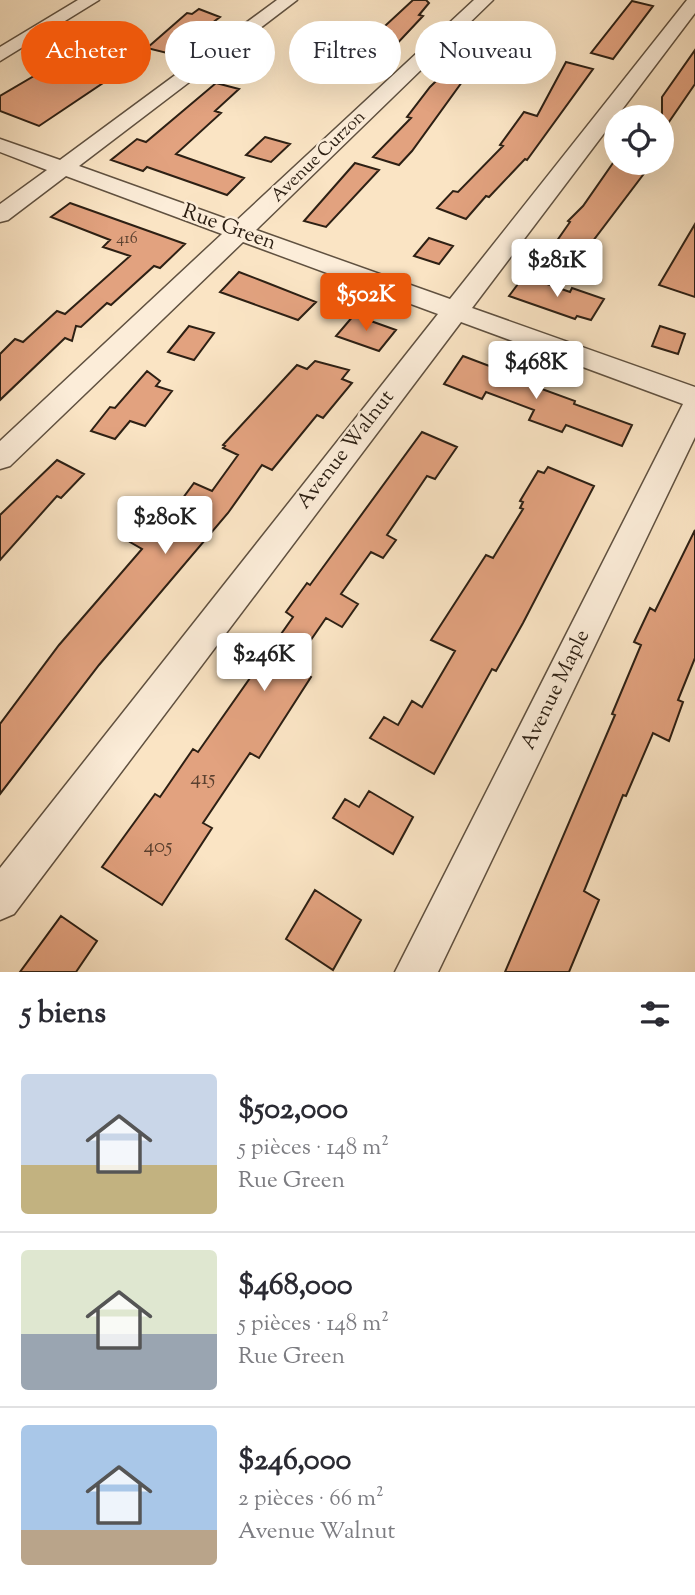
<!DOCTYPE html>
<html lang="fr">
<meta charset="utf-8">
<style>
body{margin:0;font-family:"Sorts Mill Goudy",serif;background:#f7f7f7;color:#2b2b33;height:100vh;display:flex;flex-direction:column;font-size:26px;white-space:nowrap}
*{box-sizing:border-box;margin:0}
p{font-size:23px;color:#7c7c81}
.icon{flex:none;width:38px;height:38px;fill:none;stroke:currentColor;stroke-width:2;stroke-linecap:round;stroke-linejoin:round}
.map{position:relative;height:972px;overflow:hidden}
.sheet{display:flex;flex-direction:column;background:#fff;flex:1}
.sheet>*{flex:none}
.guide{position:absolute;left:21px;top:21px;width:654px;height:63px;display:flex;gap:14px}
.controls{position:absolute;left:604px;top:105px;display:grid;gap:14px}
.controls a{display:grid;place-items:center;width:70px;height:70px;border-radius:50%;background:#fff;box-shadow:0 7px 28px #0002;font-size:35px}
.price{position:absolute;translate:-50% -60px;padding:0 16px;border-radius:7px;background:#fff;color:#222;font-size:23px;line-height:46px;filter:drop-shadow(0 2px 4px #0008)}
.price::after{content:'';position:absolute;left:50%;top:42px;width:21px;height:16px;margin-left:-10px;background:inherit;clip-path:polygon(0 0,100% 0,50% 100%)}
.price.on{background:#ea580c;color:#fff}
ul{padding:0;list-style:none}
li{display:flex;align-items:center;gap:21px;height:175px;padding:0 21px}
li+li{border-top:2px solid #e1e1e2}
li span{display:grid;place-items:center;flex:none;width:196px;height:140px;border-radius:7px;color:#555}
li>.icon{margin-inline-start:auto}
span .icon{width:84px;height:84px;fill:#fffc;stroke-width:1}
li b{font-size:30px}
h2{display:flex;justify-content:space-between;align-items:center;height:84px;padding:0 21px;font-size:30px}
.tag{padding:0 24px;border-radius:32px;background:#fff;box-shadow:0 7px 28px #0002;font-size:24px;line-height:63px}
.tag.on{background:#ea580c;color:#fff}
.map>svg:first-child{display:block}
.building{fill:#e2a27f;stroke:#2d2014;stroke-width:2}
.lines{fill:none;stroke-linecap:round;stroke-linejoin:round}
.street-casing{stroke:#605140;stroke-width:3}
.street{fill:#fcedd9;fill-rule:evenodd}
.labels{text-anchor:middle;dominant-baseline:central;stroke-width:5;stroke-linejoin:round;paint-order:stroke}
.far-number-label{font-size:16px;fill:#5a402f}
.far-street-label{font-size:18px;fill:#2d2014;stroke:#fcedd9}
.street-label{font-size:21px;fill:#2d2014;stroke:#fcedd9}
.near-number-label{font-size:21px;fill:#5a402f}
</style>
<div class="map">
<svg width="695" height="972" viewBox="0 0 695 972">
<rect width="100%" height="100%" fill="#fae4c4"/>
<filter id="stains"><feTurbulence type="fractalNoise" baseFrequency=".00286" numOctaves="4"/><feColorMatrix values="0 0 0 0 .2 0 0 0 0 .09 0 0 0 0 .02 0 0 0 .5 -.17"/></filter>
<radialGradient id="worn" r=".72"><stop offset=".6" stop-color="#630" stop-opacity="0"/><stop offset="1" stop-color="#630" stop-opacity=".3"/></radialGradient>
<path class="building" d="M413,0h13l3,3 -10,12 4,1 -46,49 -30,-6 19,-21 5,1z
M632,1l21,5 -40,53 -22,-6z
M199,9l21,8 -49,37 -24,-6 40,-35 5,1z
M473,45l10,8 -71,98 -13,14 -26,-8 38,-39 -4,-1 23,-30z
M695,50v34l-33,48v-35z
M566,62l27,7 -66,91 -2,-1 -36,38 -3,-1 -20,23 -29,-11 16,-17 5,1 45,-46 -3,-1 24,-33 13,4z
M51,66l52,17 -64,43 -39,-15v-15z
M216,83l23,6 -24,22 6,2 -45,41 68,24 -17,17 -80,-28 -4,4 -32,-11 26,-21 9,3z
M265,137l25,7 -19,18 -25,-7z
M355,163l24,7 -53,57 -22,-6z
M613,163h39l-69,91 -29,-9 16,-23 -2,-1 15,-15z
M70,203l115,41 -25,24 -6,-2 -43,39 -4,-2 -26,24 -5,-1 -4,15 -7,-3 -65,62v-46l15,-15 8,3 34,-31 8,3 65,-58 -27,-9 7,-7 -59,-23z
M695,224v73l-36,-12z
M429,238l24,8 -14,18 -25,-8z
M239,272l26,10 51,20 -18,18 -78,-28z
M524,276l46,16 2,-4 32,11 -13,21 -14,-4 -2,3 -66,-23z
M354,315l42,15 -17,21 -43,-15z
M189,326l25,7 -20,27 -26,-8z
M660,326l25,8 -7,20 -26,-8z
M463,356l37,14 -2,3 77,28 -1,3 58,21 -10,21 -56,-21 -4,7 -33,-12 5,-10 -48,-18 -4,7 -38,-15z
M315,361l34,9 -7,9 10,4 -29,35 -6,-3 -45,55 -10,-5 -34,48 -129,152 -99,129v-70l59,-79 83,-96 -12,-7 32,-37 12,5 20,-27 18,8 26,-36 -15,-7 2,-2 -2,-1 74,-80 10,4z
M147,371l13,10 -4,5 16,5 -27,35 -15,-5 -15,18 -24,-8 19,-24 5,1z
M422,432l35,15 -22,32 -8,-3 -40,59 9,5 -13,18 -12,-6 -30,42 17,10 -16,23 -16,-9 -33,48 18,11 -52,81 -9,-5 -47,70 9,5 -50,77 -60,-38 53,-73 5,3 33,-48 5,3 95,-135 -7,-5 21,-29 3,2z
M57,460l27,14 -23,24 -4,-2 -57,64v-45z
M548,467l46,19 -71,137 -27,48 -4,-2 -58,105 -64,-36 14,-21 14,8 14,-24 10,6 33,-56 -24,-11 55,-85 7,3 11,-18 19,-31 -3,-1 3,-6 -3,-1 18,-30 6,2z
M695,530v128l-17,42 5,2 -14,39 -16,-8 -27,63 -3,-1 -39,96 15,9 -30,72h-64l110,-257 -3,-1 29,-69 -7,-3 16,-34 5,3z
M369,791l44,26 -20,37 -60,-36 12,-19 14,8z
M315,890l46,30 -28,50 -47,-31z
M61,916l36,25 -21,31h-56z"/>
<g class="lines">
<g class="street-casing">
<path id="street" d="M78,0h21l-99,61v-14z
M277,0h20l-218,166 156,56 239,-222h19l-237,230 194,69 237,-299h8v13l-223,295 223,79v50l-257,535h-43l288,-568 -222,-82 -447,592 -14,6v-52l438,-554 -195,-72 -233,224 -10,3v-28l222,-207 -156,-58 -58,44 -8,2v-18l47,-34 -47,-18v-13l60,21z"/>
</g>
<use href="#street" class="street"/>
</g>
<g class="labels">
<g class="far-number-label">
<text x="127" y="239">416</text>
</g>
<g class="far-street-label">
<text transform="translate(319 157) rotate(-44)">Avenue Curzon</text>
</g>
<g class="street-label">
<text transform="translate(229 228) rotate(20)">Rue Green</text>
<text transform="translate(346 450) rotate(-52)">Avenue Walnut</text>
<text transform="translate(556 690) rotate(-64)">Avenue Maple</text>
</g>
<g class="near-number-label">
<text x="203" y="779">415</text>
<text x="158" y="847">405</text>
</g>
</g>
<rect width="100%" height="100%" filter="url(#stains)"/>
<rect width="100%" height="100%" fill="url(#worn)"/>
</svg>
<div class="controls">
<a><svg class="icon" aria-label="locate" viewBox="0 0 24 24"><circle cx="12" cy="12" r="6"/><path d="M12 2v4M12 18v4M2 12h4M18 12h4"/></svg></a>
</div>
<b class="price" style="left:557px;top:299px">$281K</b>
<b class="price on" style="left:366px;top:333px">$502K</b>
<b class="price" style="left:536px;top:401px">$468K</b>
<b class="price" style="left:165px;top:556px">$280K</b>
<b class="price" style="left:264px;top:693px">$246K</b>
<div class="guide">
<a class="tag on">Acheter</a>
<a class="tag">Louer</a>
<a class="tag">Filtres</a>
<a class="tag">Nouveau</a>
</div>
</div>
<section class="sheet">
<h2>5 biens<svg class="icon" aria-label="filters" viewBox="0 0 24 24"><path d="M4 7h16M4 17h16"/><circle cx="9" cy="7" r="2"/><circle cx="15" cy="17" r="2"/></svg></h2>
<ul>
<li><span style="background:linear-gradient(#c9d6e8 65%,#c2b280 0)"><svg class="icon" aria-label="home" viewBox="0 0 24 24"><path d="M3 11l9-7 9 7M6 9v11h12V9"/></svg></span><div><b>$502,000</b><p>5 pièces · 148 m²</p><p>Rue Green</p></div></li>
<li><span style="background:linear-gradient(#dfe7d0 60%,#9aa5b1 0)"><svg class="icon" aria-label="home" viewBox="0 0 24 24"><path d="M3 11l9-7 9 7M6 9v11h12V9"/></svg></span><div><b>$468,000</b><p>5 pièces · 148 m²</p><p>Rue Green</p></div></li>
<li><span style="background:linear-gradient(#a9c7e8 75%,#b9a48a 0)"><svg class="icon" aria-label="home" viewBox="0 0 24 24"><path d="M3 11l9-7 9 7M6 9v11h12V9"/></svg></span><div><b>$246,000</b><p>2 pièces · 66 m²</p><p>Avenue Walnut</p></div></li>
</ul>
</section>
